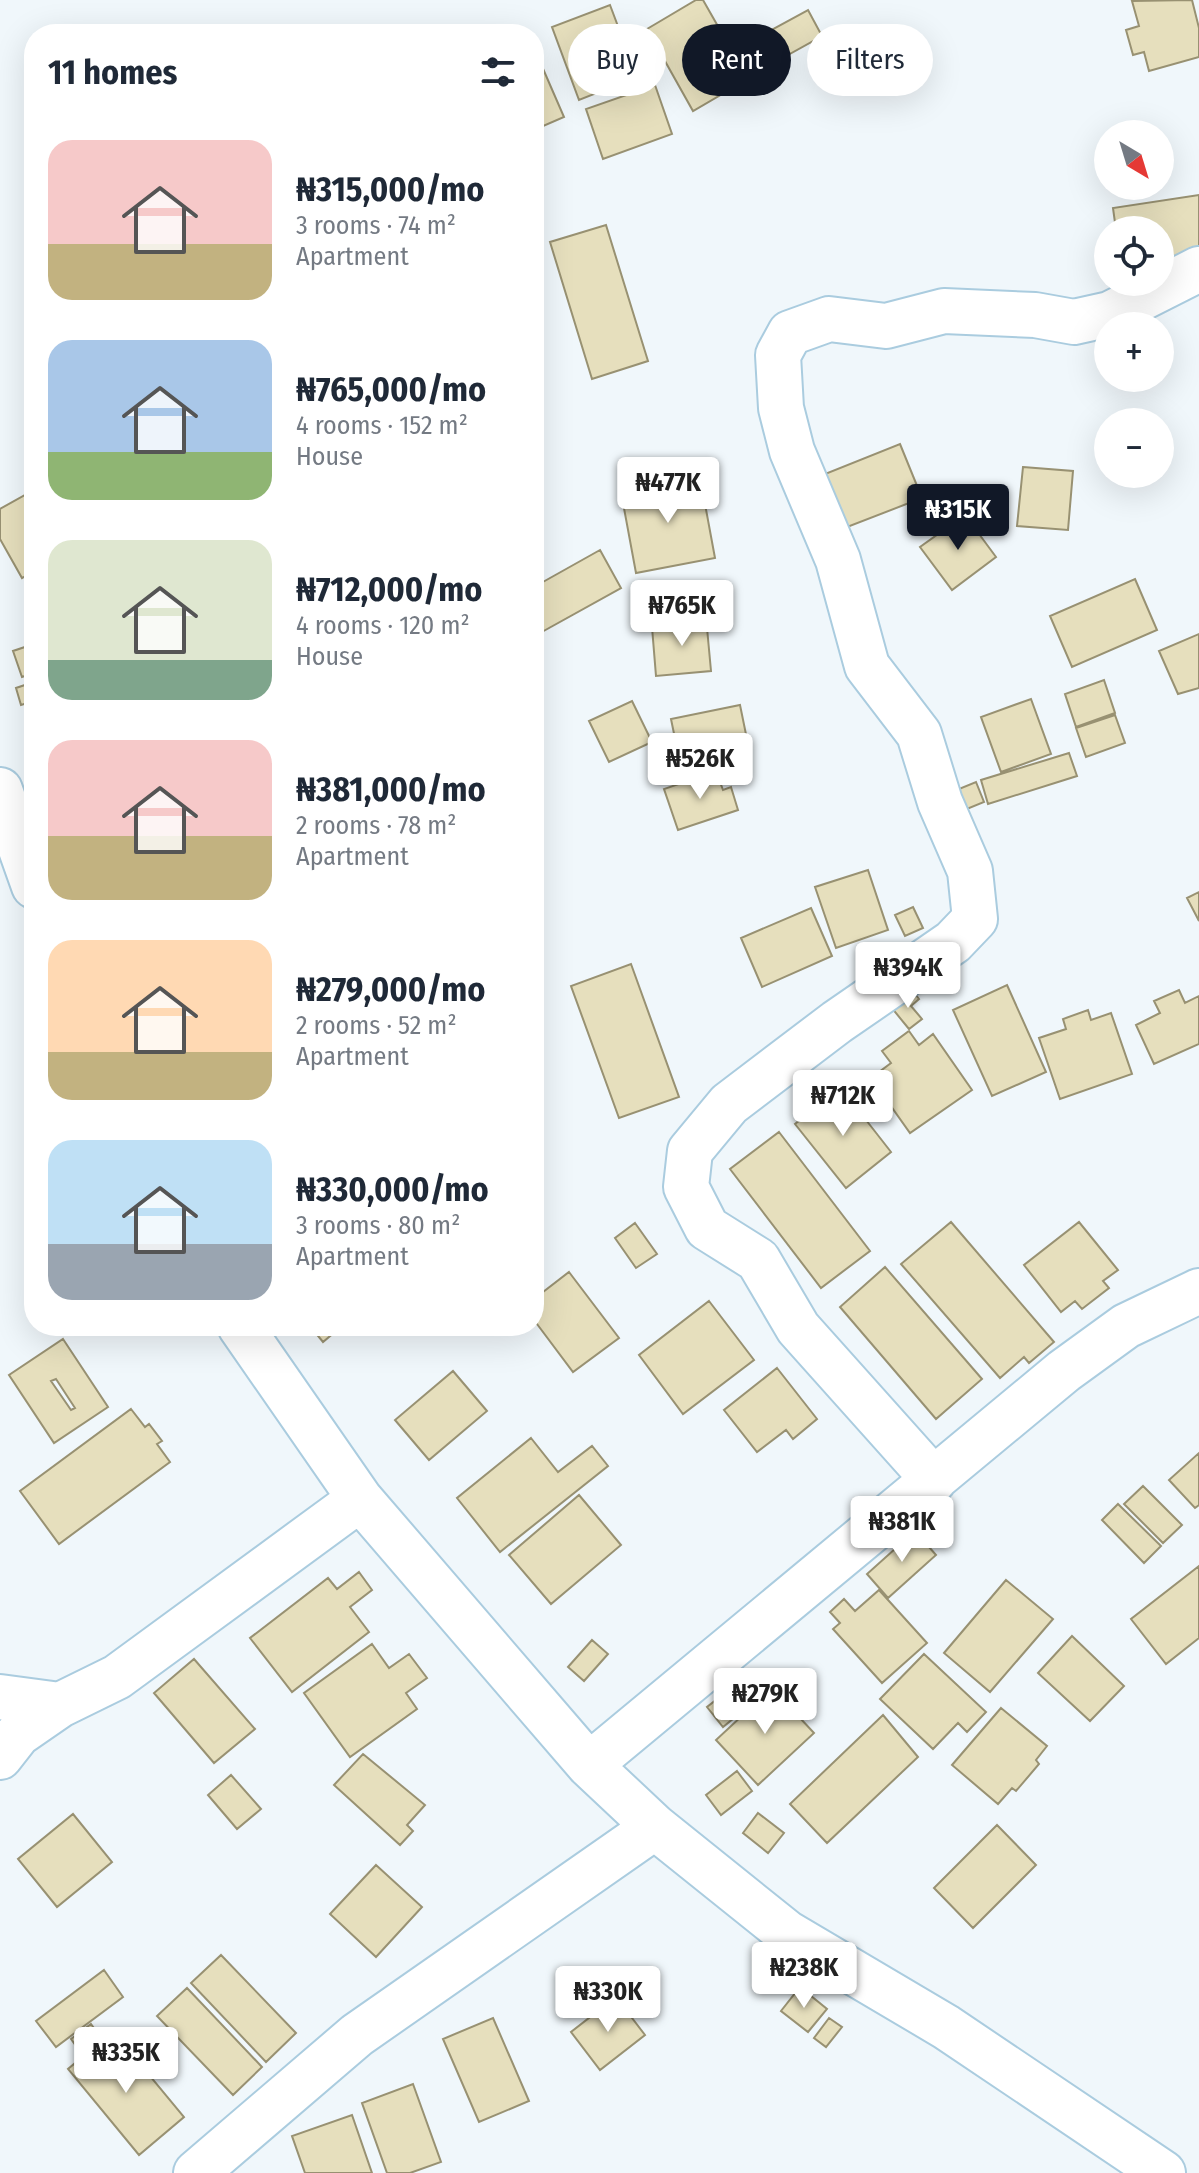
<!DOCTYPE html>
<meta charset="utf-8">
<style>
body{margin:0;font-family:"Fira Sans Condensed",sans-serif;background:#f2f2f3;color:#1f2937;height:100vh;display:flex;flex-direction:column;font-size:30px;white-space:nowrap}
*{box-sizing:border-box;margin:0}
p{font-size:26px;color:#747a83}
.icon{flex:none;width:44px;height:44px;fill:none;stroke:currentColor;stroke-width:2;stroke-linecap:round;stroke-linejoin:round}
.map{position:relative;flex:1;overflow:hidden}
.drawer{position:absolute;left:24px;top:24px;width:520px;height:1312px;display:flex;flex-direction:column;background:#fff;border-radius:32px;box-shadow:0 8px 32px #0002}
.drawer>*{flex:none}
.guide{position:absolute;left:568px;top:24px;width:510px;height:72px;display:flex;gap:16px}
.needle{width:52px;rotate:142deg}
.buttons{position:absolute;left:1094px;top:120px;display:grid;gap:16px}
.buttons a{display:grid;place-items:center;width:80px;height:80px;border-radius:50%;background:#fff;box-shadow:0 8px 32px #0002;font-size:40px}
.price{position:absolute;translate:-50% -68px;padding:0 18px;border-radius:8px;background:#fff;color:#222;font-size:26px;line-height:52px;filter:drop-shadow(0 2px 4px #0008)}
.price::after{content:'';position:absolute;left:50%;top:48px;width:24px;height:18px;margin-left:-12px;background:inherit;clip-path:polygon(0 0,100% 0,50% 100%)}
.price.active{background:#111827;color:#fff}
ul{padding:0;list-style:none}
li{display:flex;align-items:center;gap:24px;height:200px;padding:0 24px}
li span{display:grid;place-items:center;flex:none;width:224px;height:160px;border-radius:24px;color:#555}
li>.icon{margin-inline-start:auto}
span .icon{width:96px;height:96px;fill:#fffc;stroke-width:1}
li b{font-size:34px}
h2{display:flex;justify-content:space-between;align-items:center;height:96px;padding:0 24px;font-size:34px}
.chip{padding:0 28px;border-radius:36px;background:#fff;box-shadow:0 8px 32px #0002;font-size:28px;line-height:72px}
.chip.active{background:#111827;color:#fff}
.map>svg:first-child{display:block}
.building{fill:#e6dfbd;stroke:#989172;stroke-width:2;fill-rule:evenodd}
.lines{fill:none;stroke-linecap:round;stroke-linejoin:round}
.minor-casing{stroke:#aaccdf;stroke-width:48}
.minor{stroke:#fff;stroke-width:44}
</style>
<div class="map">
<svg width="1199" height="2173" viewBox="0 0 1199 2173">
<rect width="100%" height="100%" fill="#f0f7fb"/>
<path class="building" d="M696,0h7l45,79 -55,32 -46,-82z
M1192,0l7,28v29l-50,14 -5,-19 -11,3 -7,-25 13,-4 -7,-25z
M610,5l27,72 -58,23 -27,-73z
M808,10l14,26 -52,29 -15,-26z
M534,48l30,69 -30,13z
M655,85l17,49 -69,25 -17,-50z
M1199,195v63l-39,7v-35h-44l-3,-22z
M606,225l42,136 -56,18 -42,-137z
M900,444l22,54 -80,31 -22,-53z
M1023,467l50,4 -5,59 -51,-4z
M700,477l15,81 -79,15 -15,-81z
M34,490v81l-12,7 -22,-39v-30z
M965,515l31,42 -44,33 -32,-43z
M600,550l21,38 -81,45 -6,-10v-36z
M1135,579l22,51 -85,37 -22,-51z
M706,617l5,54 -55,5 -4,-49z
M1199,634v54l-21,6 -19,-43z
M34,644v29l-12,4 -9,-26z
M1104,680l11,33 -39,14 -11,-33z
M34,682v19l-13,4 -5,-17z
M1031,699l20,55 -50,18 -20,-55z
M632,701l20,41 -43,20 -20,-41z
M740,705l9,44 -69,14 -9,-44z
M1115,715l10,28 -39,14 -10,-29z
M1069,753l8,23 -89,28 -7,-24z
M716,771l7,19 8,-3 7,23 -60,20 -14,-41z
M976,782l8,20 -22,9 -8,-20z
M868,870l20,60 -52,18 -21,-61z
M1199,892v29l-12,-23z
M913,907l10,21 -18,8 -10,-21z
M811,908l21,48 -70,31 -21,-49z
M631,964l48,133 -60,21 -48,-132z
M1007,985l39,87 -54,24 -39,-86z
M1179,990l6,13 14,-7v48l-45,20 -18,-39 24,-12 -6,-12z
M913,991l6,8 -8,7 11,13 -13,10 -18,-22z
M1088,1010l3,10 20,-7 21,61 -72,25 -21,-61 27,-9 -3,-10z
M909,1031l10,14 14,-11 39,56 -62,43 -39,-55 20,-15 -9,-12z
M841,1088l50,64 -45,36 -51,-64z
M779,1132l91,119 -49,37 -91,-119z
M951,1222l103,120 -25,21 -5,-6 -24,21 -99,-114z
M1079,1222l39,48 -15,11 6,7 -27,21 -7,-8 -14,11 -37,-47z
M635,1223l22,31 -21,14 -21,-30z
M885,1267l97,112 -46,40 -96,-112z
M569,1272l50,66 -46,34 -39,-52v-21z
M709,1301l45,59 -71,54 -44,-59z
M310,1326h32l-19,16z
M63,1339l45,68 -54,36 -45,-68zM56,1379l19,29 -4,2 -20,-29z
M777,1368l40,51 -24,20 -7,-9 -29,22 -33,-42z
M453,1371l34,40 -58,49 -34,-40z
M131,1409l14,18 4,-3 13,17 -5,3 13,18 -111,82 -39,-53z
M531,1438l27,34 34,-26 16,20 -108,86 -43,-54z
M1199,1453v52l-4,3 -26,-28z
M1143,1486l39,39 -19,18 -39,-39z
M579,1495l42,50 -70,59 -42,-49z
M1118,1504l43,42 -17,17 -42,-43z
M915,1531l21,24 -48,43 -21,-24z
M1199,1566v72l-33,26 -35,-45z
M359,1572l13,18 -22,17 19,25 -77,60 -42,-54 78,-60 9,11z
M1006,1580l47,39 -63,73 -46,-39z
M879,1590l48,53 -45,40 -49,-54 7,-6 -10,-11 14,-13 11,12z
M1072,1636l52,50 -34,35 -52,-48z
M592,1640l16,14 -24,27 -16,-14z
M372,1644l17,24 20,-14 18,24 -21,15 11,16 -67,48 -46,-64z
M924,1654l62,58 -19,20 -9,-9 -25,26 -53,-50z
M194,1659l61,70 -41,34 -60,-70z
M772,1688l42,45 -56,52 -42,-45z
M725,1693l15,20 -17,14 -16,-20z
M1001,1708l46,38 -11,14 3,4 -23,27 -4,-3 -14,16 -46,-39z
M883,1715l35,42 -91,86 -37,-39z
M363,1754l62,51 -18,20 6,6 -13,14 -66,-60z
M737,1771l15,20 -31,24 -15,-20z
M231,1775l30,34 -24,20 -29,-34z
M758,1813l26,20 -16,20 -25,-20z
M73,1814l39,48 -55,45 -39,-48z
M997,1825l39,40 -63,63 -39,-40z
M376,1865l46,42 -46,50 -46,-43z
M221,1955l75,78 -30,29 -75,-79z
M104,1970l19,27 -67,50 -20,-26z
M800,1987l27,22 -19,23 -27,-21z
M187,1988l75,79 -29,28 -76,-79z
M616,1997l29,38 -45,35 -29,-38z
M493,2018l36,83 -50,21 -36,-83z
M829,2018l13,9 -16,20 -12,-9z
M91,2024l8,11 -20,15 -8,-11z
M109,2035l23,27 4,-3 48,58 -45,38 -71,-86z
M413,2084l28,78 -31,11h-23l-25,-70z
M352,2115l20,58h-67l-13,-37z"/>
<g class="lines">
<g class="minor-casing">
<path id="minor" d="M0,790l34,96
M240,1326l120,173 229,266 66,62 132,106 159,94 217,146
M934,1480l-136,-152 -40,-68 -51,-32 -21,-41 4,-36 39,-47 108,-82 116,-80 22,-23 -5,-48 -30,-69 -21,-68 -52,-68 -29,-106 -46,-109 -11,-43 -3,-53 12,-22 39,-14 57,7 58,-15 91,4 39,7 36,-8 89,-45
M0,1697l60,8
M0,1757l18,-23 42,-29 57,-28 243,-178
M589,1765l475,-394 62,-45 73,-35
M196,2173l161,-138 298,-208"/>
</g>
<use href="#minor" class="minor"/>
</g>
</svg>
<div class="buttons">
<a><svg class="needle" viewBox="-14 -14 28 28"><path d="M0-13l5 13h-10z" fill="#e53935"/><path d="M0 13l5-13h-10z" fill="#747a83"/></svg></a>
<a><svg class="icon" aria-label="locate" viewBox="0 0 24 24"><circle cx="12" cy="12" r="6"/><path d="M12 2v4M12 18v4M2 12h4M18 12h4"/></svg></a>
<a>+</a>
<a>−</a>
</div>
<b class="price" style="left:668px;top:525px">₦477K</b>
<b class="price active" style="left:958px;top:552px">₦315K</b>
<b class="price" style="left:682px;top:648px">₦765K</b>
<b class="price" style="left:700px;top:801px">₦526K</b>
<b class="price" style="left:908px;top:1010px">₦394K</b>
<b class="price" style="left:843px;top:1138px">₦712K</b>
<b class="price" style="left:902px;top:1564px">₦381K</b>
<b class="price" style="left:765px;top:1736px">₦279K</b>
<b class="price" style="left:804px;top:2010px">₦238K</b>
<b class="price" style="left:608px;top:2034px">₦330K</b>
<b class="price" style="left:126px;top:2095px">₦335K</b>
<div class="guide">
<a class="chip">Buy</a>
<a class="chip active">Rent</a>
<a class="chip">Filters</a>
</div>
<section class="drawer">
<h2>11 homes<svg class="icon" aria-label="filters" viewBox="0 0 24 24"><path d="M4 7h16M4 17h16"/><circle cx="9" cy="7" r="2"/><circle cx="15" cy="17" r="2"/></svg></h2>
<ul>
<li><span style="background:linear-gradient(#f6c9c9 65%,#c2b280 0)"><svg class="icon" aria-label="home" viewBox="0 0 24 24"><path d="M3 11l9-7 9 7M6 9v11h12V9"/></svg></span><div><b>₦315,000/mo</b><p>3 rooms · 74 m²</p><p>Apartment</p></div></li>
<li><span style="background:linear-gradient(#a9c7e8 70%,#8fb573 0)"><svg class="icon" aria-label="home" viewBox="0 0 24 24"><path d="M3 11l9-7 9 7M6 9v11h12V9"/></svg></span><div><b>₦765,000/mo</b><p>4 rooms · 152 m²</p><p>House</p></div></li>
<li><span style="background:linear-gradient(#dfe7d0 75%,#7fa58c 0)"><svg class="icon" aria-label="home" viewBox="0 0 24 24"><path d="M3 11l9-7 9 7M6 9v11h12V9"/></svg></span><div><b>₦712,000/mo</b><p>4 rooms · 120 m²</p><p>House</p></div></li>
<li><span style="background:linear-gradient(#f6c9c9 60%,#c2b280 0)"><svg class="icon" aria-label="home" viewBox="0 0 24 24"><path d="M3 11l9-7 9 7M6 9v11h12V9"/></svg></span><div><b>₦381,000/mo</b><p>2 rooms · 78 m²</p><p>Apartment</p></div></li>
<li><span style="background:linear-gradient(#ffd9b3 70%,#c2b280 0)"><svg class="icon" aria-label="home" viewBox="0 0 24 24"><path d="M3 11l9-7 9 7M6 9v11h12V9"/></svg></span><div><b>₦279,000/mo</b><p>2 rooms · 52 m²</p><p>Apartment</p></div></li>
<li><span style="background:linear-gradient(#bfe0f5 65%,#9aa5b1 0)"><svg class="icon" aria-label="home" viewBox="0 0 24 24"><path d="M3 11l9-7 9 7M6 9v11h12V9"/></svg></span><div><b>₦330,000/mo</b><p>3 rooms · 80 m²</p><p>Apartment</p></div></li>
</ul>
</section>
</div>
